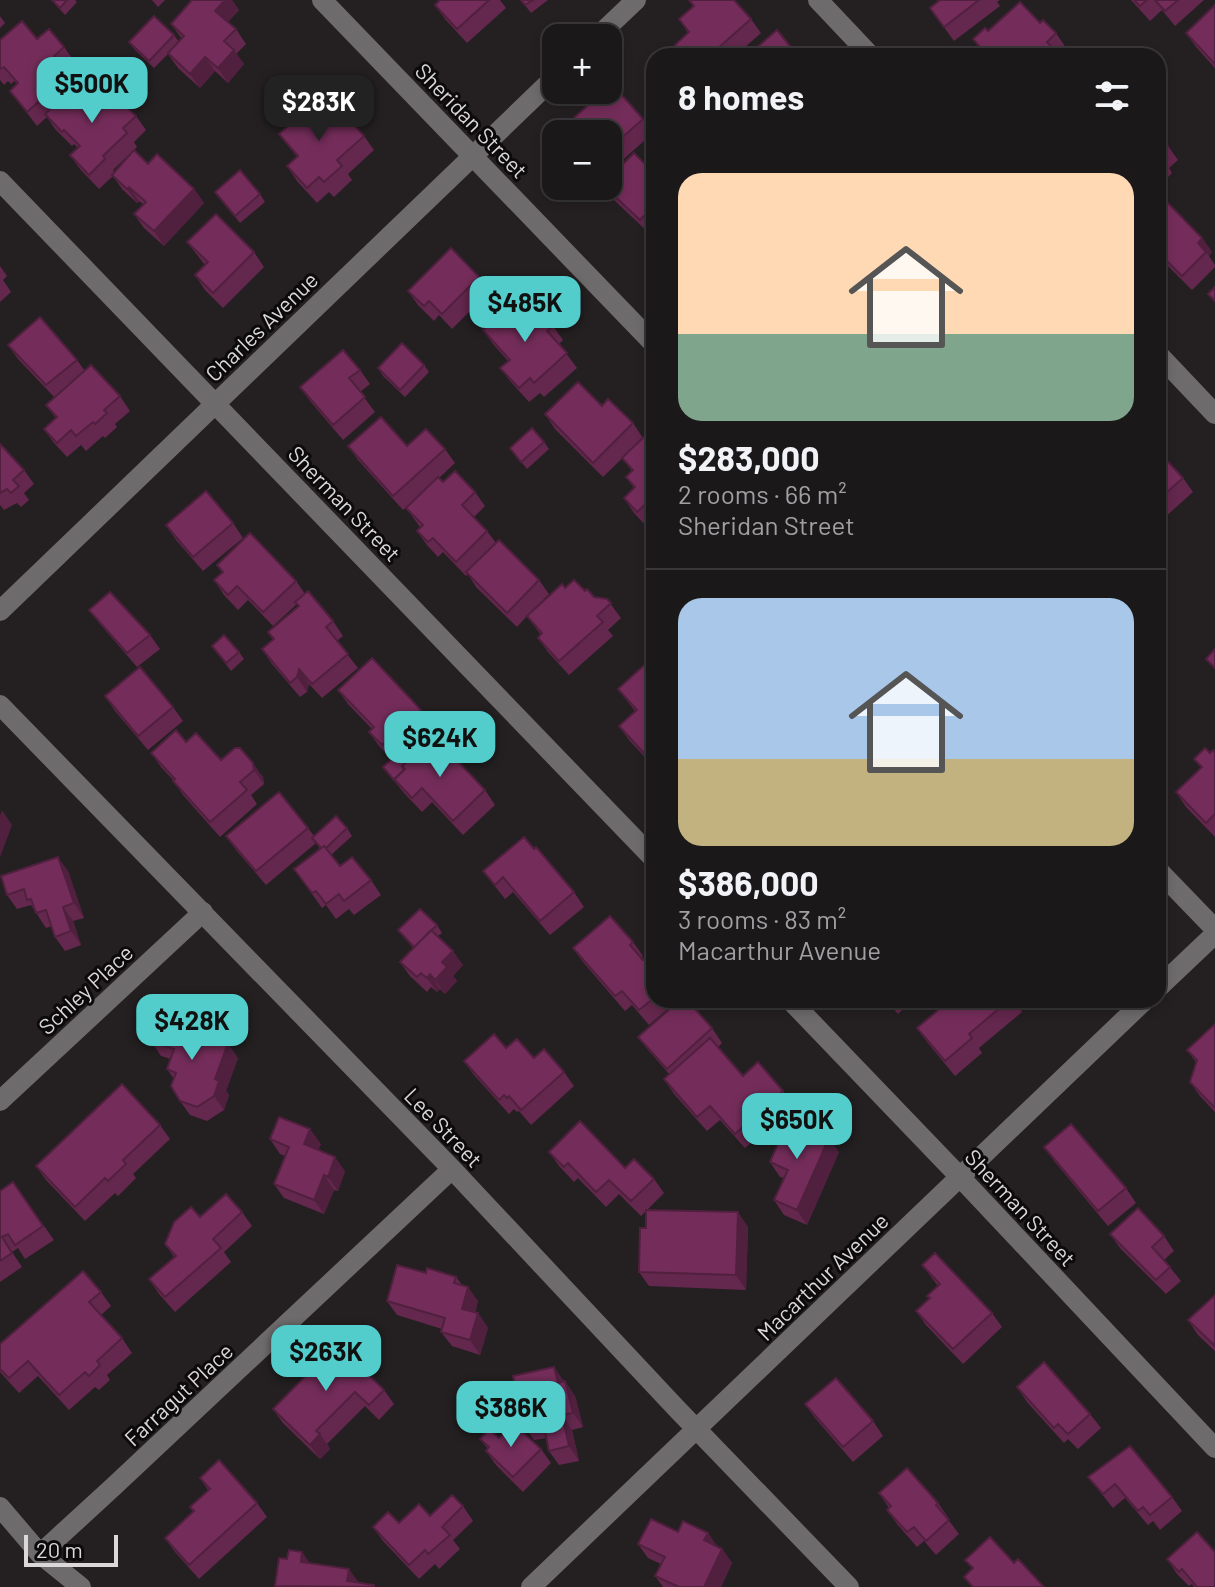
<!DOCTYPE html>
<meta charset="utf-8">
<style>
body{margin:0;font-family:Barlow,sans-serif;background:#242123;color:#f1f3f6;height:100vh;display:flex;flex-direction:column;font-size:30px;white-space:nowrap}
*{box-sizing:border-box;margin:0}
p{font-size:26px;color:#a0a0a2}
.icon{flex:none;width:44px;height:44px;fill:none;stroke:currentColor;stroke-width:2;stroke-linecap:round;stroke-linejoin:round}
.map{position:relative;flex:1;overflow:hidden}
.panel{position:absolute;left:646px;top:48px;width:520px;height:960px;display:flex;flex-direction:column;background:#1b181a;border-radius:24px;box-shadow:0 4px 12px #0003,0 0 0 2px #393739}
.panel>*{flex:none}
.buttons{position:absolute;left:542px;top:24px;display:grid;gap:16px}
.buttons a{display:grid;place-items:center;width:80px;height:80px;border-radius:16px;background:#1b181a;box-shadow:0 4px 12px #0003,0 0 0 2px #393739;font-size:40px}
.scale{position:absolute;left:24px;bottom:20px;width:94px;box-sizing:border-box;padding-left:8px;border:4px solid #dad8d9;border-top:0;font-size:22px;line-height:28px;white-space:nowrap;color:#dad8d9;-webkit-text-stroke:6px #0c0a0b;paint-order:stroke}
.price{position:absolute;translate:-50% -68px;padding:0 18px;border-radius:16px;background:#52cdcc;color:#111;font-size:26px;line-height:52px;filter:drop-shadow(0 2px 4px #0008)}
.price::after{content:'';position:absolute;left:50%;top:48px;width:24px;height:18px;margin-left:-12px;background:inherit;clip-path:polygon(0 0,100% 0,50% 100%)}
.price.current{background:#222;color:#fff}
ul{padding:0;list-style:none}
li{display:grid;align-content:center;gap:16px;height:424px;padding:0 32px}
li+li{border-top:2px solid #393739}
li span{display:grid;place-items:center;height:248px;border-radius:24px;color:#555}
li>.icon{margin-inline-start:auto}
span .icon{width:144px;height:144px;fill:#fffc;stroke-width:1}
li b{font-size:34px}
h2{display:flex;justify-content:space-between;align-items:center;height:96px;padding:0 32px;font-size:34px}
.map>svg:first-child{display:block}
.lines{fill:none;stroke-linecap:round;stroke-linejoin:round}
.minor{stroke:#6d6b6c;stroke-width:20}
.wall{fill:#64274d}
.shaded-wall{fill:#51203f}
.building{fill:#742d5a;stroke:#51203f;stroke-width:2}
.labels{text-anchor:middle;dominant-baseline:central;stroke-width:6;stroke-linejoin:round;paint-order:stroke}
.street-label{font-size:22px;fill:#dad8d9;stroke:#0c0a0b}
</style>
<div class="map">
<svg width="1215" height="1587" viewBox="0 0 1215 1587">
<rect width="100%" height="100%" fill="#242022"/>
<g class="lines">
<path class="minor" d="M322,0l332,344
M818,0l53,56
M596,38l40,-38
M0,181l654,678
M1158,354l57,60
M0,611l556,-535
M0,705l452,464 225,240 172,178
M1158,870l57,59
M1158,988l57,-54
M790,1000l170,177 255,271
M0,1101l203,-189
M0,1507l40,47 41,33
M40,1554l72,-66 340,-319
M531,1587l614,-587"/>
</g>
<path class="wall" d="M51,0h24l2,2 -12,13z
M152,0h13l-7,7z
M192,0h40l7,10 -11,12 8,7 10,15 -10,10 8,10 -16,19 -13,-12 -15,17 -22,-20 -10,-14 -14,14 -20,-19 -5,-7 45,-7 5,7 3,-3 -11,-15z
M440,0h60l6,8 -39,35 -22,-24 -10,-14z
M521,0h27l-17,13z
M689,0l62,19 10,14 -26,23h-53l-7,-11 13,-12 -9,-14 14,-13z
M937,0h63l-3,2 3,4 -46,35 -24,-33 8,-7z
M1131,0h73l-29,26 -13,-16 -12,11z
M1215,5v63l-19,-21 -10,-14z
M0,16l5,7 -5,5z
M1040,23l16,10 10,15 -8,7 1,1h-74l-12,-17 15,-8z
M37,39l27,8 10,14 -9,8 12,18 -20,17 1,2 25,-2 53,12 10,14 -12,12 3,5 -24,23 1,2 34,-8 46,25 10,14 -40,43 -20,-18 -10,-14 9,-10 -4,-3 -2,2 -15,-14 -9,-13 -14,13 -19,-20 -10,-14 8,-7 -4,-4 -2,2 -17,-17 -8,-12 -10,9 -27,-35 7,-7 -3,-3 -3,3 -3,-3 -4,4 -4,-5v-40z
M643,119l10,14 -45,40v-39z
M331,120l33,16 10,14 -26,24 4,6 -18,17 -5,-5 -12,11 -20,-22 -10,-15 10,-9 -18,-23z
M1158,136l10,10 10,14 -9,8 3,5 -14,14z
M646,165l8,1v64l-4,4 -37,-35 -9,-13z
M215,192l45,2 5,8 -25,21z
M1158,205l44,33 10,14 -3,4 6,9v2l-23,23 -34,-34z
M187,242l67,10 10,15 -41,41 -18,-18 -10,-15 10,-10 -7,-9z
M0,266l7,10 -4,4 8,12 -11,10z
M479,277l11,14 -38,38 -13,-14 -5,6 -16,-16 -10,-14z
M540,323l13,3 10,14 -4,4 18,24 -33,29 -4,-4 -11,9 -18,-20 -11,-14 8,-7 -15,-17 -10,-14z
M8,345l69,15 8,11 35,25 10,15 -15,13 2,3 -12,11 -2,-2 -17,15 -5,-6 -14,12 -13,-14 -10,-14 12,-11 -10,-13 9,-7 -37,-39z
M424,365l5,7 -24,25 -22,-21 -5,-8z
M360,370l10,14 -10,8 15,20 -32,28 -33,-39 -10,-14z
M602,406l31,17 10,15 -40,39 -48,-48 -10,-15z
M654,439v81l-7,7 -13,-14 -10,-15 10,-10 -8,-11 6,-6 -10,-13z
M1158,441l9,12 -4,3 20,22 10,14 -29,26 -6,-6z
M544,442l5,7 -22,20 -17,-21z
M0,444l24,26 10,14 -10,9 5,7 -8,7 -4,-4 -13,7 -4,-5z
M348,446h59l38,3 10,14 -16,15 4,4 32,10 10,14 -11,11 13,14 9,12 43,37 10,14 -21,21 37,-27 20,3 9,6 13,2 14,19 -13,12 5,6 -44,39 -21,-23 -10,-14 3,-3 -14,-19 -10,11 -41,-40 -8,-13 -2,2 -23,-24 -5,5 -11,-12 -10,-14 3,-4 -14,-19 7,-6 -10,8 -45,-50z
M233,523l10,15 -40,33 -27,-31 -10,-15z
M217,565l79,16 9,13 28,27 10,15 -6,5 21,27 -36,30 -13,-14 -2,8 -7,5 -28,-33 -10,-15 11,-9 -5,-8 31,-25 -2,-3 -24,22 -25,-26 -10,10 -14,-15 -10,-15 8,-7z
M89,610l61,25 10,14 -23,18 -37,-43z
M212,646l27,6 5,7 -13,12z
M654,661v106l-25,-27 -10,-14 16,-15 -17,-22z
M1158,663l5,7 -5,5z
M338,690l83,20 10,14 -22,21 4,5 -10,9 3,3 79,28 10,15 -32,30 -31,-33 -10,10 -18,-19 -21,-26 8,-8 -12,-13 -10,-14 3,-3 -24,-25z
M105,696l68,11 10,14 -35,29 -33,-39z
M186,742l35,18 14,-12 28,29 1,7 -13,11 6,9 -37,33 -37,-42 -10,-15 -12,-13 -10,-14z
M1210,753h5v84l-29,-30 -10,-15 25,-24 -7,-9z
M308,828l6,8 33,-8 5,8 -21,19 9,11 31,14 10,15 -27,20 -5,-6 -13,10 -10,-14 -4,3 -28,-39 26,-20 -4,-6 -50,42 -30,-35 -10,-14z
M68,871l16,47 -11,3 8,24 -16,6 -10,-14 -3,-11 -6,2 -15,-23 -14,4 -10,-14z
M483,871l91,21 10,15 -34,28 -37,-43 -8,7z
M437,925l5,8 -4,3 25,29 -10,11 4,5 -12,13 -5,-5 -3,3 -6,-5 -4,5 -17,-16 -10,-14 13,-14 -15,-18z
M633,942l10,14 -2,2 13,9v33h24l-29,25 -17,-20 -7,6 -42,-49 -10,-14z
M886,1000h27l-15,14z
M950,1000h64l8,12 -43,36 3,5 -27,23 -28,-34 -10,-14z
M1215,1024v88l-15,-16 -10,-14 6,-20 -9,-12z
M712,1028l10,15 -4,4 25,29 40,15 11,15 -49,42 -25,-28 -13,11 -33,-37 -10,-15 6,-4 -21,-24 -11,-14z
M151,1041l87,17 -12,33 3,4 -5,15 -17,11 -17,-6 -10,-14 -6,-22 -7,-10 4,-10 -10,-3z
M506,1048l58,24 10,14 -43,39 -12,-14 -2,1 -3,-3 -5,5 -35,-39 -10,-14z
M160,1125l10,14 -37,35 3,4 -18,18 -3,-3 -30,28 -39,-41 -10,-14z
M270,1139l51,5 -3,6 27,21 -7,20 -4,-1 -10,24 -40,-16 -10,-14 11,-28 -5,-2z
M1044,1147l82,41 10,15 -28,23 -54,-65z
M549,1152l76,16 29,11 10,14 -17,17 101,17 -2,63 -97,-4 -10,-14 7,-44v-17l-5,5 -22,-22 -13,13 -28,-29 -4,4 -15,-16z
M839,1152l-32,73 -23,-10 -10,-15 10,-22 -4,-1 -10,-15z
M13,1182l41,58 -29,19 -7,-11 -6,4 10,15 -22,15v-91z
M242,1212l10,14 -28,26 7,10 -56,50 -16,-18 -10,-15 25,-22 -9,-13 35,-27z
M1110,1234l54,2 10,15 -10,9 17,21 -15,13 -46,-46z
M922,1265l70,48 10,14 -39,37 -37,-39 -10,-14 13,-12 9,-13z
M426,1273l30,4 6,8 16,16 -3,12h3l10,15 -8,27 -28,-9 -11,-14 1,-3 -45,-14 -10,-14z
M101,1292l10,14 -10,9 21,23 10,15 -25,22 3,5 -11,10 -4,-3 -26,23 -31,-34 -19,17 -19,-21v-28z
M1215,1295v56l-17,-16 -10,-15z
M337,1344l47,46 10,14 -15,16 -14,-14 -38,38 3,5 -10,10 -37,-36 -10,-14z
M564,1381l11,15 8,31 -11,3 7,31 -20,4 -10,-14 -3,-13 -12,2 -10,-14z
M1017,1387l73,27 11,14 -23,21 -10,-10 -4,4 -37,-41z
M805,1404l68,17 10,15 -30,26 -38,-44z
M499,1438l42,11 10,14 -28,29 -27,-27 -10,-14 2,-2 -8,-10z
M1088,1477l84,20 10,14 -22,19 -7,-9 -5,4 -23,-27 -12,10z
M200,1478l57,25 10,14 -68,62 -24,-27 -10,-14 28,-26 -3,-5 18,-17z
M879,1493l59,10 10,14 -1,1 12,16 -23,21 -12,-14 -7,6 -20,-23 -10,-14 2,-2z
M463,1506l10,15 -20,19 7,9 -21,20 -4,-5 -16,15 -36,-38 -10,-14 26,-4z
M678,1532l30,1 9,14 5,2 10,14 -11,24h-58l-8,-11 6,-12 -13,-6 -10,-14z
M1167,1559l48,28h-21l-2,-3 -3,2 -12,-12z"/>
<path class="shaded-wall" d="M225,0h7l7,10 -14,15 -10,-14z
M234,50l10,14 -16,19 -10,-15z
M205,57l10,14 -15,17 -10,-14z
M129,187l10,14 -2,2 -10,-14z
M194,189l10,14 -40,43 -10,-15z
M1202,238l10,14 -3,4 -11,-13z
M299,669l10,15 -2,8 -10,-15z
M253,763l10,14 1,7 -10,-14z
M2,810l10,15 -12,32v-41z
M58,857l10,14 16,47 -10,-15z
M63,907l10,14 8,24 -10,-14z
M453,951l10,14 -10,11 4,5 -12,13 -10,-14 7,-18z
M430,974l10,15 -3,3 -10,-14z
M228,1043l10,15 -12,33 3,4 -5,15 -10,-14 1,-17z
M310,1129l11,15 -7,15 -10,-15z
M829,1138l10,14 -32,73 -10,-15z
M335,1157l10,14 -7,20 -10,-14z
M324,1175l10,15 -10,24 -10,-14z
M738,1212l10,15 -2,63 -10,-15z
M468,1287l10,14 -6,22 -10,-14z
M478,1313l10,15 -8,27 -10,-15z
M554,1367l10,14 -6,2z
M565,1381l10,15 8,31 -10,-14z
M562,1415l10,15 7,31 -10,-15z
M320,1434l10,15 -10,10 -10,-14z
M708,1533l10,14 -14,-7z
M722,1549l10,14 -11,24h-17z
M302,1552l10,14 -11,-4z
M349,1569l10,14 -12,-2z"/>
<path class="building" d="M52,0h15l-7,8z
M192,0h33l-10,11 21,18 -12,12 10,9 -16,18 -13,-11 -15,17 -22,-21 16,-17 -13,-12z
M440,0h49l-32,29 -22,-24z
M521,0h12l-8,5z
M689,0h45l17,19 -42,37h-25l-9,-11 14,-13 -10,-13 15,-13z
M938,0h41l-35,27 -14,-19 9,-7z
M1134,0h13l-7,6z
M1155,0h23l-13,11z
M1020,2l20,21 3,-3 13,13 -9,9 12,14h-71l-15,-17 12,-11 3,3z
M1215,5v59l-29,-31z
M154,16l20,19 -25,26 -20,-19z
M22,21l15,18 12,-10 15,18 -10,9 13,16 -26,22 3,3 -17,15 -17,-21 8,-8 -14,-16 -4,2v-29z
M777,30l21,26h-51z
M612,84l31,35 -35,31v-16h-52l49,-44h3v-2z
M105,86l31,30 -13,12 4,5 -24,23 2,3 -16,16 -19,-20 10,-9 -16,-16 -2,2 -17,-18 11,-10 2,2 14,-13 11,11z
M315,102l16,18 10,-10 23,26 -27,24 5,6 -18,16 -5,-5 -12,11 -20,-22 11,-10 -19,-22z
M1158,136l10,10 -9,9 3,3 -4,4z
M134,150l14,14 9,-10 37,35 -40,42 -20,-17 12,-12 -17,-15 -2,2 -15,-14z
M634,153l12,12 3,-4 5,5v39l-14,15 -36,-34h4v-7z
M240,170l20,24 -25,22 -20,-24z
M1164,199l38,39 -4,5 8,9 -24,24 -24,-24v-47z
M216,214l38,38 -41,41 -18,-18 13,-13 -21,-20z
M451,248l28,29 -37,37 -13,-13 -5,5 -16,-15z
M1215,287v14l-7,-7z
M518,299l22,24 6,-5 7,8 -6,5 20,22 -33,30 -4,-5 -11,10 -19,-20 10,-8 -27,-30z
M40,317l37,43 -31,25 -38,-40z
M402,343l22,22 -24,25 -22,-22z
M343,350l17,20 -11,8 16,19 -32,28 -33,-38z
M91,365l29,31 -16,14 3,3 -12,11 -2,-2 -17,14 -5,-6 -14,13 -13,-14 13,-12 -11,-12z
M578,382l24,24 6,-7 25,24 -40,40 -48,-49z
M381,417l26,29 19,-17 19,20 -52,47 -45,-50z
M532,428l12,14 -23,20 -11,-14z
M648,433l6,6v63l-4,4 -3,-3 -10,9 -13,-14 11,-11 -9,-10 7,-7 -11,-12z
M0,444l24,26 -11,10 6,6 -8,7 -4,-4 -7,4z
M1158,451l25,27 -25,22z
M455,471l20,21 -13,13 25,26 -31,31 -23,-24 -5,4 -11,-11 6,-6 -17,-17 32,-31 5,5z
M206,491l27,32 -40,34 -27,-32z
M250,533l46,48 -33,31 -26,-26 -9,9 -14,-15 9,-8 -6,-7z
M499,540l40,40 -32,33 -41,-41z
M574,580l11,11 2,-2 7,8 13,2 4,4 -14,13 6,6 -44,39 -21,-23 4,-5 -15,-17 35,-32 3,4z
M308,591l25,30 -7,6 22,27 -36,30 -13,-15 -2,8 -7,6 -28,-34 12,-10 -6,-7 31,-26 -4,-4z
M110,592l40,43 -23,18 -38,-43z
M224,635l15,17 -13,11 -14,-17z
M1215,649v19l-9,-9z
M372,658l49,52 -22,21 3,4 -10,10 -4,-5 -6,5 -13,-13 5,-5 -36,-37z
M651,659l3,2v103l-35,-38 18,-16 -19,-21z
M140,667l33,40 -35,29 -33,-40z
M176,730l10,12 10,-9 25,27 14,-12h5l13,15 1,7 -14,12 7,8 -37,32 -37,-41 2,-2 -24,-26z
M434,736l51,54 -32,31 -31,-33 -10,10 -18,-19 11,-10 -3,-3z
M1205,748l5,5 3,-3 2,3v61l-9,9 -30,-31 26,-25 -8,-8z
M398,753l8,9 -4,4 2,4 -10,10 -11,-13z
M279,792l29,36 -52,43 -30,-35z
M336,816l11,12 -21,20 -2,-2 -3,2 -9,-10z
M524,837l10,12 2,-2 38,45 -34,29 -37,-44 -8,8 -12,-14z
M324,846l16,20 12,-9 19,23 -27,21 -5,-7 -13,10 -10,-13 -4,2 -18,-24z
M58,857l16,46 -11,4 8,24 -16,6 -9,-27 -10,3 -5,-14 -4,1 -3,-11 -17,6 -6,-19z
M420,909l17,16 -23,22 -16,-17z
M610,916l23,26 -3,3 13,15 2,-3 9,10v31l-15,12 -17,-19 -7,5 -42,-48z
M431,930l22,21 -11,11 5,5 -12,13 -5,-6 -3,4 -6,-5 -4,4 -17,-15z
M680,1000h7l25,28 -45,41 -29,-32z
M950,1000h59l-40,34 3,4 -27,23 -28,-33z
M159,1019l69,24 -13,36 4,2 -5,15 -17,11 -17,-6 -9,-15 5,-13 -9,-4 7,-20 -23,-8z
M1215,1024v82l-1,1 -24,-25 7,-22 -10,-10z
M494,1034l12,14 11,-9 17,19 10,-9 20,23 -43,38 -12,-14 -2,2 -3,-3 -5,5 -35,-39z
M710,1038l33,38 15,-14 25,29 -48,43 -25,-28 -13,11 -33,-38z
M122,1084l38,41 -37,35 3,4 -18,17 -3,-3 -30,29 -39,-41z
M279,1117l31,12 -6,15 31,13 -7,20 -4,-2 -10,25 -40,-16 15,-37 -19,-8z
M788,1120l41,18 -32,72 -23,-10 14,-30 -18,-8z
M580,1121l45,47 9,-9 20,20 -23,22 -22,-21 -13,12 -28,-29 -4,4 -15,-15z
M1071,1124l55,64 -28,23 -54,-64z
M13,1182l30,44 -28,19 -7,-11 -6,3 10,16 -12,8v-70z
M226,1194l16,18 -29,27 8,9 -56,49 -16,-18 27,-23 -11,-12 9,-22 17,-15 9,10z
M1138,1208l26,28 -12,11 18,20 -14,13 -46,-46z
M646,1210l92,2 -2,63 -97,-3 1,-44h6z
M935,1253l57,60 -39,36 -37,-38 14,-13 -3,-2 13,-12 -18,-19z
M397,1265l29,8 1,-5 29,9 -2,6 14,4 -6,22 16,4 -8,27 -29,-8 4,-14 -58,-17z
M83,1271l18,21 -12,10 33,36 -25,23 3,4 -11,11 -4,-4 -26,23 -31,-34 -19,17 -9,-9v-25z
M1215,1295v51l-27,-26z
M337,1344l47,46 -15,15 -14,-13 -39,39 4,3 -10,11 -37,-36z
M1044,1362l46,52 -22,20 -10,-10 -4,4 -37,-41z
M554,1367l4,16 7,-2 8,32 -11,2 7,31 -20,5 -6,-29 -19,4 -11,-50z
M836,1378l37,43 -30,26 -38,-43z
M513,1423l28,26 -28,28 -27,-26 3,-4 -9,-8 9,-10 10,9z
M1130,1446l42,51 -22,18 -7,-8 -5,4 -23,-27 -12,10 -15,-17z
M219,1460l38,43 -68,62 -24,-27 29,-27 -4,-4 20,-18 -10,-11z
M907,1468l31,35 -2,2 13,15 -23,21 -12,-14 -7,5 -20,-22 4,-4 -12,-13z
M452,1495l11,11 -21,21 8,8 -22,19 -3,-4 -16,15 -36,-38 15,-15 11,11 20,-19 11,12z
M651,1519l27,13 5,-11 25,12 -4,7 18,9 -18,38h-25l-24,-11 10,-19 -27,-13z
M1197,1532l18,20v35h-18l-15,-18 -3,3 -12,-13z
M990,1537l24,26 4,-4 26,28h-71l-9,-10 9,-9 -8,-8z
M289,1550l13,2 -1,10 48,7 -2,12 27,4v2l-99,-1 4,-28 8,1z"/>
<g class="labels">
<g class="street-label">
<text transform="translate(472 120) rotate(46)">Sheridan Street</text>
<text transform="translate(261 326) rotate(-44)">Charles Avenue</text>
<text transform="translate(345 503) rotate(46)">Sherman Street</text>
<text transform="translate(85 989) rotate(-43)">Schley Place</text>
<text transform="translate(444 1127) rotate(46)">Lee Street</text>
<text transform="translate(1021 1207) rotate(47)">Sherman Street</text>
<text transform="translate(822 1276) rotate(-44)">Macarthur Avenue</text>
<text transform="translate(178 1394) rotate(-43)">Farragut Place</text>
</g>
</g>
</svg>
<div class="buttons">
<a>+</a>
<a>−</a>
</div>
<div class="scale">20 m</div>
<b class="price" style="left:92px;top:125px">$500K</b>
<b class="price current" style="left:319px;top:143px">$283K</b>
<b class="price" style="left:525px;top:344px">$485K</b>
<b class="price" style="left:440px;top:779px">$624K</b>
<b class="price" style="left:192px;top:1062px">$428K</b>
<b class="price" style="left:797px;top:1161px">$650K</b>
<b class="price" style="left:326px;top:1393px">$263K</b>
<b class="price" style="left:511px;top:1449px">$386K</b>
<section class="panel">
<h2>8 homes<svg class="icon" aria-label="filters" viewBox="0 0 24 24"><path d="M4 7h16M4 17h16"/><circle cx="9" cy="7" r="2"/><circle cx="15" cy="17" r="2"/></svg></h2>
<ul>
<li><span style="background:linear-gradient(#ffd9b3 65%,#7fa58c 0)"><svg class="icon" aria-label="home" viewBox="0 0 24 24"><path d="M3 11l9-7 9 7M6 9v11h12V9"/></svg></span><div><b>$283,000</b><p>2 rooms · 66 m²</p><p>Sheridan Street</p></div></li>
<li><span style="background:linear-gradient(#a9c7e8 65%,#c2b280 0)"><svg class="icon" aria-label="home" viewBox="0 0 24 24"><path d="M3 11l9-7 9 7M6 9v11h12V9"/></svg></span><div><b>$386,000</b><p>3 rooms · 83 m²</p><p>Macarthur Avenue</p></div></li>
</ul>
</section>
</div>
